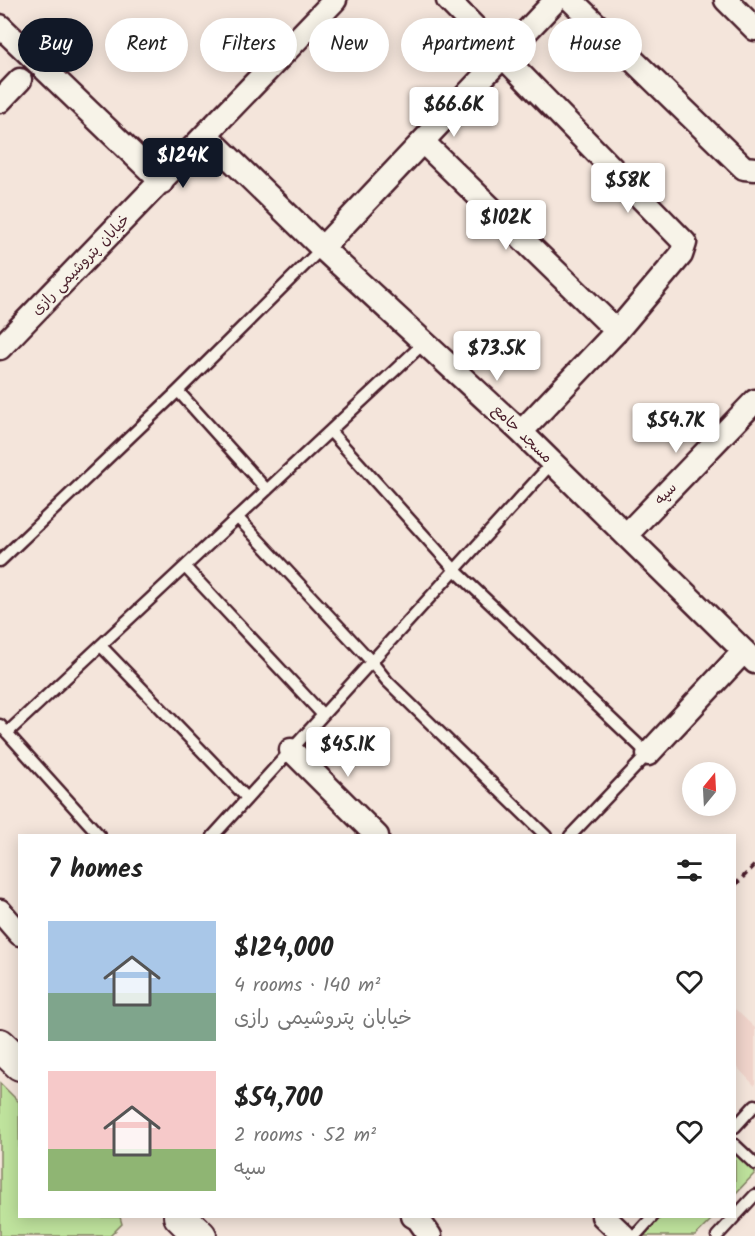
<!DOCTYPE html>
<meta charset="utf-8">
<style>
body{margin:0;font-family:Kalam,"Playpen Sans Arabic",sans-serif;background:#f2f2f2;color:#222;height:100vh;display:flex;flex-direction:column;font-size:22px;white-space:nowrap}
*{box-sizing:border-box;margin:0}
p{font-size:20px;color:#767676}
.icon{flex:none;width:33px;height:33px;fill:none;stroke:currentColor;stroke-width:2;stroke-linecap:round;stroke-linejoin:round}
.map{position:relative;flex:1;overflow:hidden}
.side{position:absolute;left:18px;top:834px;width:718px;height:384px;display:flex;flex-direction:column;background:#fff;border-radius:0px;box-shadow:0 3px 15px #0003}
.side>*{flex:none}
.guide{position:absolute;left:18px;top:18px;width:720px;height:54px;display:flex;gap:12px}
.needle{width:39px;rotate:18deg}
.fabs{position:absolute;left:682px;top:762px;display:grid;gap:12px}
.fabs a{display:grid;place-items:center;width:54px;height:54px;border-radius:50%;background:#fff;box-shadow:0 3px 15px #0003;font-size:30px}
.price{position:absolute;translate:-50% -51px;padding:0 14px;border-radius:6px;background:#fff;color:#222;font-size:20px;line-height:39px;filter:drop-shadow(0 2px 3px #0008)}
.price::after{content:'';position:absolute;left:50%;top:36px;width:18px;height:14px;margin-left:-9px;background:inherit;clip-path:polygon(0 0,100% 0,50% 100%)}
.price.current{background:#111827;color:#fff}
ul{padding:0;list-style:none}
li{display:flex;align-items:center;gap:18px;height:150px;padding:0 30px}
li span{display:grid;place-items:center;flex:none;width:168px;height:120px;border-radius:0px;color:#555}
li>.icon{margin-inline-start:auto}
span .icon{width:72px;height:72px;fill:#fffc;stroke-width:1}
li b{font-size:26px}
h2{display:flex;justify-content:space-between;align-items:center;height:72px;padding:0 30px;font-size:26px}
.pill{padding:0 21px;border-radius:27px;background:#fff;box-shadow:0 3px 15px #0003;font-size:21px;line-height:54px}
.pill.current{background:#111827;color:#fff}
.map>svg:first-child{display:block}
.built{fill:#f0d4cb}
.green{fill:#bfe39d;stroke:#848164;stroke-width:1.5}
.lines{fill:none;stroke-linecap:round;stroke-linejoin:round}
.service-casing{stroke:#4a1f2b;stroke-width:15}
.minor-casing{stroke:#4a1f2b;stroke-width:27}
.secondary-casing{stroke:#4a1f2b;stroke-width:36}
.path{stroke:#4a1f2b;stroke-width:4;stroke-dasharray:6 4.5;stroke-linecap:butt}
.service{stroke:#f7f3e8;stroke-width:10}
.minor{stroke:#f7f3e8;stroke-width:22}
.secondary{stroke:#f7f3e8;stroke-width:32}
.labels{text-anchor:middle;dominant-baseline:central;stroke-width:4.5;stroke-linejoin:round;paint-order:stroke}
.street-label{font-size:15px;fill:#4a1f2b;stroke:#f7f3e8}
</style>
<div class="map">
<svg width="755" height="1236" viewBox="0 0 755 1236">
<rect width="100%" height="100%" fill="#f4e5db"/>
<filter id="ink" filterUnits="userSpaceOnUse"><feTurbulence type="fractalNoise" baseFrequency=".0167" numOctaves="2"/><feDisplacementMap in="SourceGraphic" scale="12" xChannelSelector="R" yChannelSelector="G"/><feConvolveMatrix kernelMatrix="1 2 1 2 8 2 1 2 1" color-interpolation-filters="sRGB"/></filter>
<g filter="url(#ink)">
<path class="built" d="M735,1009l20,19v58l-20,-21z"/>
<path class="green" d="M0,1083l19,19 1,114 100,1 2,7 -12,12h-110z
M735,1149l20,19v5l-20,21z
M659,1217h55l-19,19h-50l-2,-2z"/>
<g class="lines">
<g class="service-casing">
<path id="service" d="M178,391l89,99
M330,431l125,139 193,184 -78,82
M238,518l133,143 16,20 159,155
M0,561l178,-170 144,-143
M185,567l138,148
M101,646l146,152
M0,725l100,111
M7,733l418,-391
M213,836l339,-373
M735,1127l20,-22
M735,1145l20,19
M635,1236l18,-20
M717,1236l38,-41"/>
</g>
<g class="minor-casing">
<path id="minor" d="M448,0l237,243 -4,12 -64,76 -96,101
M571,0l173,168 11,1
M726,0l29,29
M0,26l162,156
M0,101l20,-21
M206,135l116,113 199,184 234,230
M423,142l194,189
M322,248l234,-248
M0,348l335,-348
M627,534l128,-133
M291,750l86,86
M648,754l96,-103
M0,911l20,23
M413,1216l5,3 12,17
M603,1216l21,20"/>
</g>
<g class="secondary-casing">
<path id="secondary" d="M0,1045l20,19
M180,1216l20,20"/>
</g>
<path class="path" d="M735,885l20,-20"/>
<use href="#service" class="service"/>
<use href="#minor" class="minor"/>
<use href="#secondary" class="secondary"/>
</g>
</g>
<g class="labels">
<g class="street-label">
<text transform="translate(81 265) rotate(-46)">خیابان پتروشیمی رازی</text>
<text transform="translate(522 434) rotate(44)">مسجد جامع</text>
<text transform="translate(666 494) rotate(-46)">سپه</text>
</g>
</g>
</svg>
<div class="fabs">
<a><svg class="needle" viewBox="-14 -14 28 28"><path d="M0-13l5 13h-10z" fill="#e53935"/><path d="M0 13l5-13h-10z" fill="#767676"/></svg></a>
</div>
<b class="price" style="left:454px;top:138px">$66.6K</b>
<b class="price current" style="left:183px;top:189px">$124K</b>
<b class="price" style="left:628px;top:214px">$58K</b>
<b class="price" style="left:506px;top:251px">$102K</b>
<b class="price" style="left:497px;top:382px">$73.5K</b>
<b class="price" style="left:676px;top:454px">$54.7K</b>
<b class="price" style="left:348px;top:778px">$45.1K</b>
<div class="guide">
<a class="pill current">Buy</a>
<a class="pill">Rent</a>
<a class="pill">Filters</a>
<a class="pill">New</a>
<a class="pill">Apartment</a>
<a class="pill">House</a>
</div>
<section class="side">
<h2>7 homes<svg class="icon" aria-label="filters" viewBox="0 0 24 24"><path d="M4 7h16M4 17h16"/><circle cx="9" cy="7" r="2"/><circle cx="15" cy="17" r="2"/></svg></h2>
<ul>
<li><span style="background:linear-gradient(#a9c7e8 60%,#7fa58c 0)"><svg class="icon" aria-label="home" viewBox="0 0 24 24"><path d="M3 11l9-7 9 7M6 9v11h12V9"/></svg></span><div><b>$124,000</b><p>4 rooms · 140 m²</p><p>خیابان پتروشیمی رازی</p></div><svg class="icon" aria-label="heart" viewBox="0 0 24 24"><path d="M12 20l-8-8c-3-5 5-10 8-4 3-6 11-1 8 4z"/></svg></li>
<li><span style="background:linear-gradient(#f6c9c9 65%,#8fb573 0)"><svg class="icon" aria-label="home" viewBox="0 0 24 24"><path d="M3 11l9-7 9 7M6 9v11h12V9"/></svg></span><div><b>$54,700</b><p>2 rooms · 52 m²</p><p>سپه</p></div><svg class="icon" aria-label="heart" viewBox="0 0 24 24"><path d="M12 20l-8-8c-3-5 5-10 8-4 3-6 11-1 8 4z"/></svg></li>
</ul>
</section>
</div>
